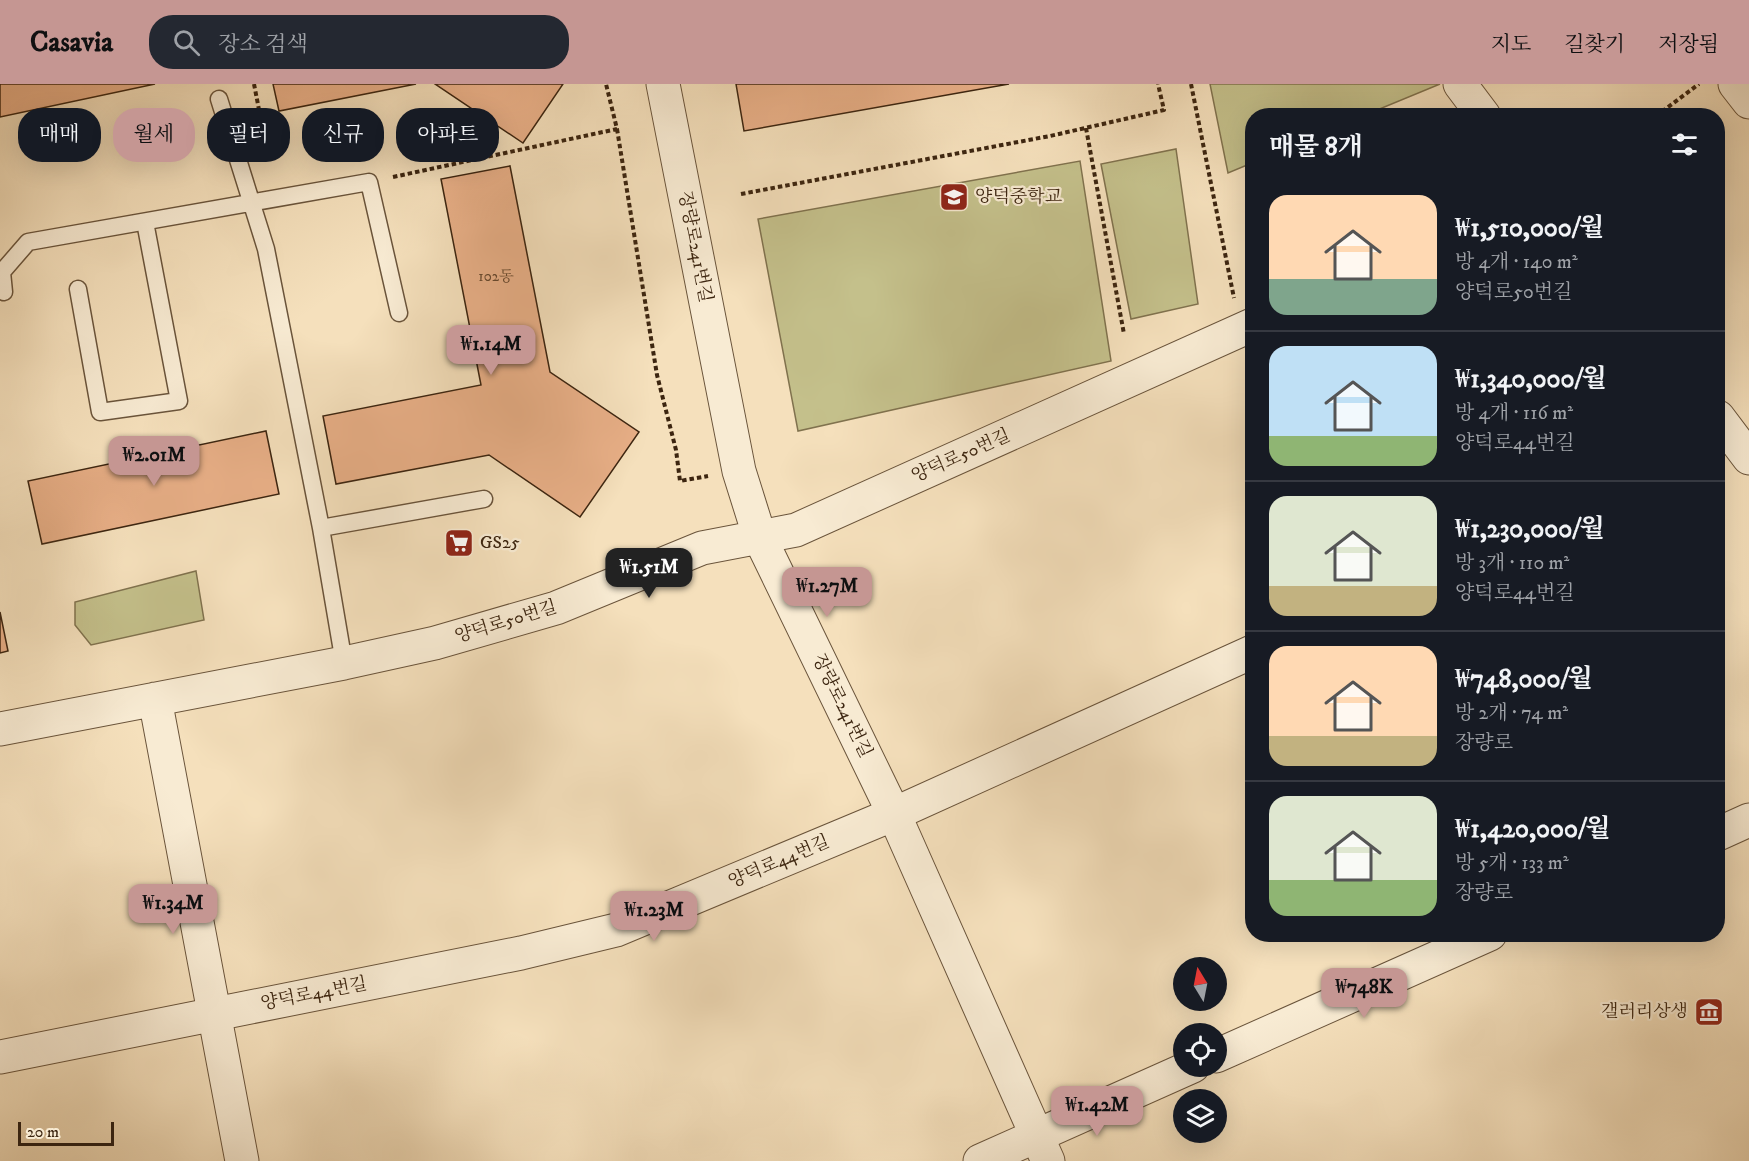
<!DOCTYPE html>
<html lang="ko">
<meta charset="utf-8">
<style>
body{margin:0;font-family:"IM FELL DW Pica","Noto Serif KR",serif;background:#242831;color:#f1f3f6;height:100vh;display:flex;flex-direction:column;font-size:22px;white-space:nowrap}
*{box-sizing:border-box;margin:0}
p{font-size:20px;color:#9ea1a6}
.icon{flex:none;width:33px;height:33px;fill:none;stroke:currentColor;stroke-width:2;stroke-linecap:round;stroke-linejoin:round}
.map{position:relative;flex:1;overflow:hidden}
.side{position:absolute;left:1245px;top:24px;width:480px;height:834px;display:flex;flex-direction:column;background:#171b24;border-radius:24px;box-shadow:0 6px 24px #0002}
.side>*{flex:none}
.banner{position:absolute;left:18px;top:24px;width:570px;height:54px;display:flex;gap:12px}
.needle{width:39px;rotate:350deg}
.tools{position:absolute;left:1173px;top:873px;display:grid;gap:12px}
.tools a{display:grid;place-items:center;width:54px;height:54px;border-radius:50%;background:#171b24;box-shadow:0 6px 24px #0002;font-size:30px}
.scale{position:absolute;left:18px;bottom:15px;width:96px;box-sizing:border-box;padding-left:6px;border:3px solid #3c2510;border-top:0;font-size:16px;line-height:21px;white-space:nowrap;color:#3c2510;-webkit-text-stroke:4px #f8ebd3;paint-order:stroke}
.price{position:absolute;translate:-50% -51px;padding:0 14px;border-radius:12px;background:#c59692;color:#111;font-size:20px;line-height:39px;filter:drop-shadow(0 2px 3px #0008)}
.price::after{content:'';position:absolute;left:50%;top:36px;width:18px;height:14px;margin-left:-9px;background:inherit;clip-path:polygon(0 0,100% 0,50% 100%)}
.price.active{background:#222;color:#fff}
ul{padding:0;list-style:none}
li{display:flex;align-items:center;gap:18px;height:150px;padding:0 24px}
li+li{border-top:2px solid #363941}
li span{display:grid;place-items:center;flex:none;width:168px;height:120px;border-radius:18px;color:#555}
li>.icon{margin-inline-start:auto}
span .icon{width:72px;height:72px;fill:#fffc;stroke-width:1}
li b{font-size:26px}
h2{display:flex;justify-content:space-between;align-items:center;height:72px;padding:0 24px;font-size:26px}
.pill{padding:0 21px;border-radius:24px;background:#171b24;box-shadow:0 6px 24px #0002;font-size:21px;line-height:54px}
.pill.active{background:#c59692;color:#111}
header{display:flex;align-items:center;gap:36px;box-sizing:border-box;height:84px;padding:0 30px;background:#c59692;color:#111}
header strong{font-size:28px}
nav{display:flex;gap:33px;margin-inline-start:auto;font-size:21px}
.search{width:420px;height:54px;background:#242831;display:flex;align-items:center;gap:15px;box-sizing:border-box;padding:0 21px;border-radius:24px;color:#9ea1a6;font-size:22px}
.map>svg:first-child{display:block}
.green{fill:#c4c08b;stroke:#80724e;stroke-width:1.5}
.building{fill:#e8af87;stroke:#3c2510;stroke-width:1.5}
.lines{fill:none;stroke-linecap:round;stroke-linejoin:round}
.service-casing{stroke:#6a543b;stroke-width:19}
.minor-casing{stroke:#6a543b;stroke-width:35}
.tertiary-casing{stroke:#6a543b;stroke-width:35}
.path{stroke:#3c2510;stroke-width:4;stroke-dasharray:4.5 3;stroke-linecap:butt}
.service{stroke:#f8ebd3;stroke-width:16}
.minor{stroke:#f8ebd3;stroke-width:33}
.tertiary{stroke:#f8ebd3;stroke-width:33}
.labels{text-anchor:middle;dominant-baseline:central;stroke-width:4.5;stroke-linejoin:round;paint-order:stroke}
.number-label{font-size:15px;fill:#67482e}
.poi-label{font-size:18px;fill:#3c2510;stroke:#f8ebd3;text-anchor:start}
.street-label{font-size:18px;fill:#3c2510;stroke:#f8ebd3}
</style>
<header>
<strong>Casavia</strong>
<div class="search"><svg class="icon" aria-label="search" viewBox="0 0 24 24"><circle cx="10" cy="10" r="6"/><path d="M15 15l6 6"/></svg>장소 검색</div>
<nav><a>지도</a><a>길찾기</a><a>저장됨</a></nav>
</header>
<div class="map">
<svg width="1749" height="1077" viewBox="0 0 1749 1077">
<rect width="100%" height="100%" fill="#f5e0bc"/>
<filter id="stains"><feTurbulence type="fractalNoise" baseFrequency=".00333" numOctaves="4"/><feColorMatrix values="0 0 0 0 .2 0 0 0 0 .09 0 0 0 0 .02 0 0 0 .5 -.17"/></filter>
<radialGradient id="worn" r=".72"><stop offset=".6" stop-color="#630" stop-opacity="0"/><stop offset="1" stop-color="#630" stop-opacity=".3"/></radialGradient>
<path class="green" d="M1210,0h230l-75,31 -113,1v47l-24,10z
M1176,65l22,155 -67,15 -30,-155z
M1080,77l31,200 -313,70 -40,-212z
M196,487l8,49 -113,25 -16,-20v-23z"/>
<path class="building" d="M0,0h155l-155,33z
M273,0h143l-137,27z
M435,0h128l-40,59z
M736,0h273l-265,47z
M510,82l40,206 89,60 -59,85 -91,-62 -153,29 -13,-68 158,-31 -40,-206z
M266,347l13,63 -237,50 -14,-63z
M0,528l8,39 -8,2z"/>
<g class="lines">
<g class="service-casing">
<path id="service" d="M219,15l47,150 55,279 23,135
M78,205l22,123 79,-11 -34,-179
M4,208l-2,-20 26,-30 341,-60 30,131
M321,444l163,-29"/>
</g>
<g class="minor-casing">
<path id="minor" d="M663,0l76,387 21,67 134,276 154,347
M1460,0l24,32
M1718,333l31,41
M155,615l87,462
M0,645l344,-66 91,-20 121,-35 146,-60 94,-18 456,-205
M0,973l521,-104 95,-23 278,-116 358,-162"/>
</g>
<g class="tertiary-casing">
<path id="tertiary" d="M1735,0l14,18
M1718,750l31,-14
M1216,972l274,-122
M980,1077l213,-95"/>
</g>
<path class="path" d="M254,0l14,72 -6,5
M1191,0l43,214
M1656,32l43,-32
M1086,44l38,206
M617,45l40,246 19,75 4,31 28,-5
M393,93l224,-48 -11,-45
M741,110l309,-58 114,-26 -6,-26"/>
<use href="#service" class="service"/>
<use href="#minor" class="minor"/>
<use href="#tertiary" class="tertiary"/>
</g>
<defs>
<g id="school-square" transform="scale(1.5)"><rect x="-9" y="-9" width="18" height="18" rx="4" fill="#8f2418" stroke="#f8ebd3"/><path d="M0-5L7-2L0 1L-7-2ZM-4 1L0 2.5L4 1V4Q0 6-4 4Z" fill="#fff"/></g>
<g id="supermarket-square" transform="scale(1.5)"><rect x="-9" y="-9" width="18" height="18" rx="4" fill="#8f2418" stroke="#f8ebd3"/><path d="M-6-5.5h2.5l.6 2H6L4.5 2H-2.5L-4.4-4H-6ZM-1.5 3.2a1.3 1.3 0 1 0 .1 0ZM3 3.2a1.3 1.3 0 1 0 .1 0Z" fill="#fff"/></g>
<g id="museum-square" transform="scale(1.5)"><rect x="-9" y="-9" width="18" height="18" rx="4" fill="#8f2418" stroke="#f8ebd3"/><path d="M0-6L6-3V-2H-6V-3ZM-5-1h2V3h-2ZM-1-1h2V3h-2ZM3-1h2V3H3ZM-6 4H6V6H-6Z" fill="#fff"/></g>
</defs>
<g fill-rule="evenodd">
<use href="#school-square" x="954" y="113"/>
<use href="#supermarket-square" x="459" y="459"/>
<use href="#museum-square" x="1709" y="928"/>
</g>
<g class="labels">
<g class="number-label">
<text x="496" y="192">102동</text>
</g>
<g class="poi-label">
<text x="975" y="113">양덕중학교</text>
<text x="480" y="459">GS25</text>
<text x="1688" y="928" text-anchor="end">갤러리상생</text>
</g>
<g class="street-label">
<text transform="translate(695 163) rotate(79)">장량로241번길</text>
<text transform="translate(961 372) rotate(-24)">양덕로50번길</text>
<text transform="translate(506 538) rotate(-17)">양덕로50번길</text>
<text transform="translate(842 622) rotate(64)">장량로241번길</text>
<text transform="translate(779 778) rotate(-23)">양덕로44번길</text>
<text transform="translate(314 910) rotate(-11)">양덕로44번길</text>
</g>
</g>
<rect width="100%" height="100%" filter="url(#stains)"/>
<rect width="100%" height="100%" fill="url(#worn)"/>
</svg>
<div class="tools">
<a><svg class="needle" viewBox="-14 -14 28 28"><path d="M0-13l5 13h-10z" fill="#e53935"/><path d="M0 13l5-13h-10z" fill="#9ea1a6"/></svg></a>
<a><svg class="icon" aria-label="locate" viewBox="0 0 24 24"><circle cx="12" cy="12" r="6"/><path d="M12 2v4M12 18v4M2 12h4M18 12h4"/></svg></a>
<a><svg class="icon" aria-label="layers" viewBox="0 0 24 24"><path d="M12 4l9 5-9 5-9-5zM3 14l9 5 9-5"/></svg></a>
</div>
<div class="scale">20 m</div>
<b class="price" style="left:491px;top:292px">₩1.14M</b>
<b class="price" style="left:154px;top:403px">₩2.01M</b>
<b class="price active" style="left:649px;top:515px">₩1.51M</b>
<b class="price" style="left:827px;top:534px">₩1.27M</b>
<b class="price" style="left:173px;top:851px">₩1.34M</b>
<b class="price" style="left:654px;top:858px">₩1.23M</b>
<b class="price" style="left:1364px;top:935px">₩748K</b>
<b class="price" style="left:1097px;top:1053px">₩1.42M</b>
<div class="banner">
<a class="pill">매매</a>
<a class="pill active">월세</a>
<a class="pill">필터</a>
<a class="pill">신규</a>
<a class="pill">아파트</a>
</div>
<section class="side">
<h2>매물 8개<svg class="icon" aria-label="filters" viewBox="0 0 24 24"><path d="M4 7h16M4 17h16"/><circle cx="9" cy="7" r="2"/><circle cx="15" cy="17" r="2"/></svg></h2>
<ul>
<li><span style="background:linear-gradient(#ffd9b3 70%,#7fa58c 0)"><svg class="icon" aria-label="home" viewBox="0 0 24 24"><path d="M3 11l9-7 9 7M6 9v11h12V9"/></svg></span><div><b>₩1,510,000/월</b><p>방 4개 · 140 m²</p><p>양덕로50번길</p></div></li>
<li><span style="background:linear-gradient(#bfe0f5 75%,#8fb573 0)"><svg class="icon" aria-label="home" viewBox="0 0 24 24"><path d="M3 11l9-7 9 7M6 9v11h12V9"/></svg></span><div><b>₩1,340,000/월</b><p>방 4개 · 116 m²</p><p>양덕로44번길</p></div></li>
<li><span style="background:linear-gradient(#dfe7d0 75%,#c2b280 0)"><svg class="icon" aria-label="home" viewBox="0 0 24 24"><path d="M3 11l9-7 9 7M6 9v11h12V9"/></svg></span><div><b>₩1,230,000/월</b><p>방 3개 · 110 m²</p><p>양덕로44번길</p></div></li>
<li><span style="background:linear-gradient(#ffd9b3 75%,#c2b280 0)"><svg class="icon" aria-label="home" viewBox="0 0 24 24"><path d="M3 11l9-7 9 7M6 9v11h12V9"/></svg></span><div><b>₩748,000/월</b><p>방 2개 · 74 m²</p><p>장량로</p></div></li>
<li><span style="background:linear-gradient(#dfe7d0 70%,#8fb573 0)"><svg class="icon" aria-label="home" viewBox="0 0 24 24"><path d="M3 11l9-7 9 7M6 9v11h12V9"/></svg></span><div><b>₩1,420,000/월</b><p>방 5개 · 133 m²</p><p>장량로</p></div></li>
</ul>
</section>
</div>
